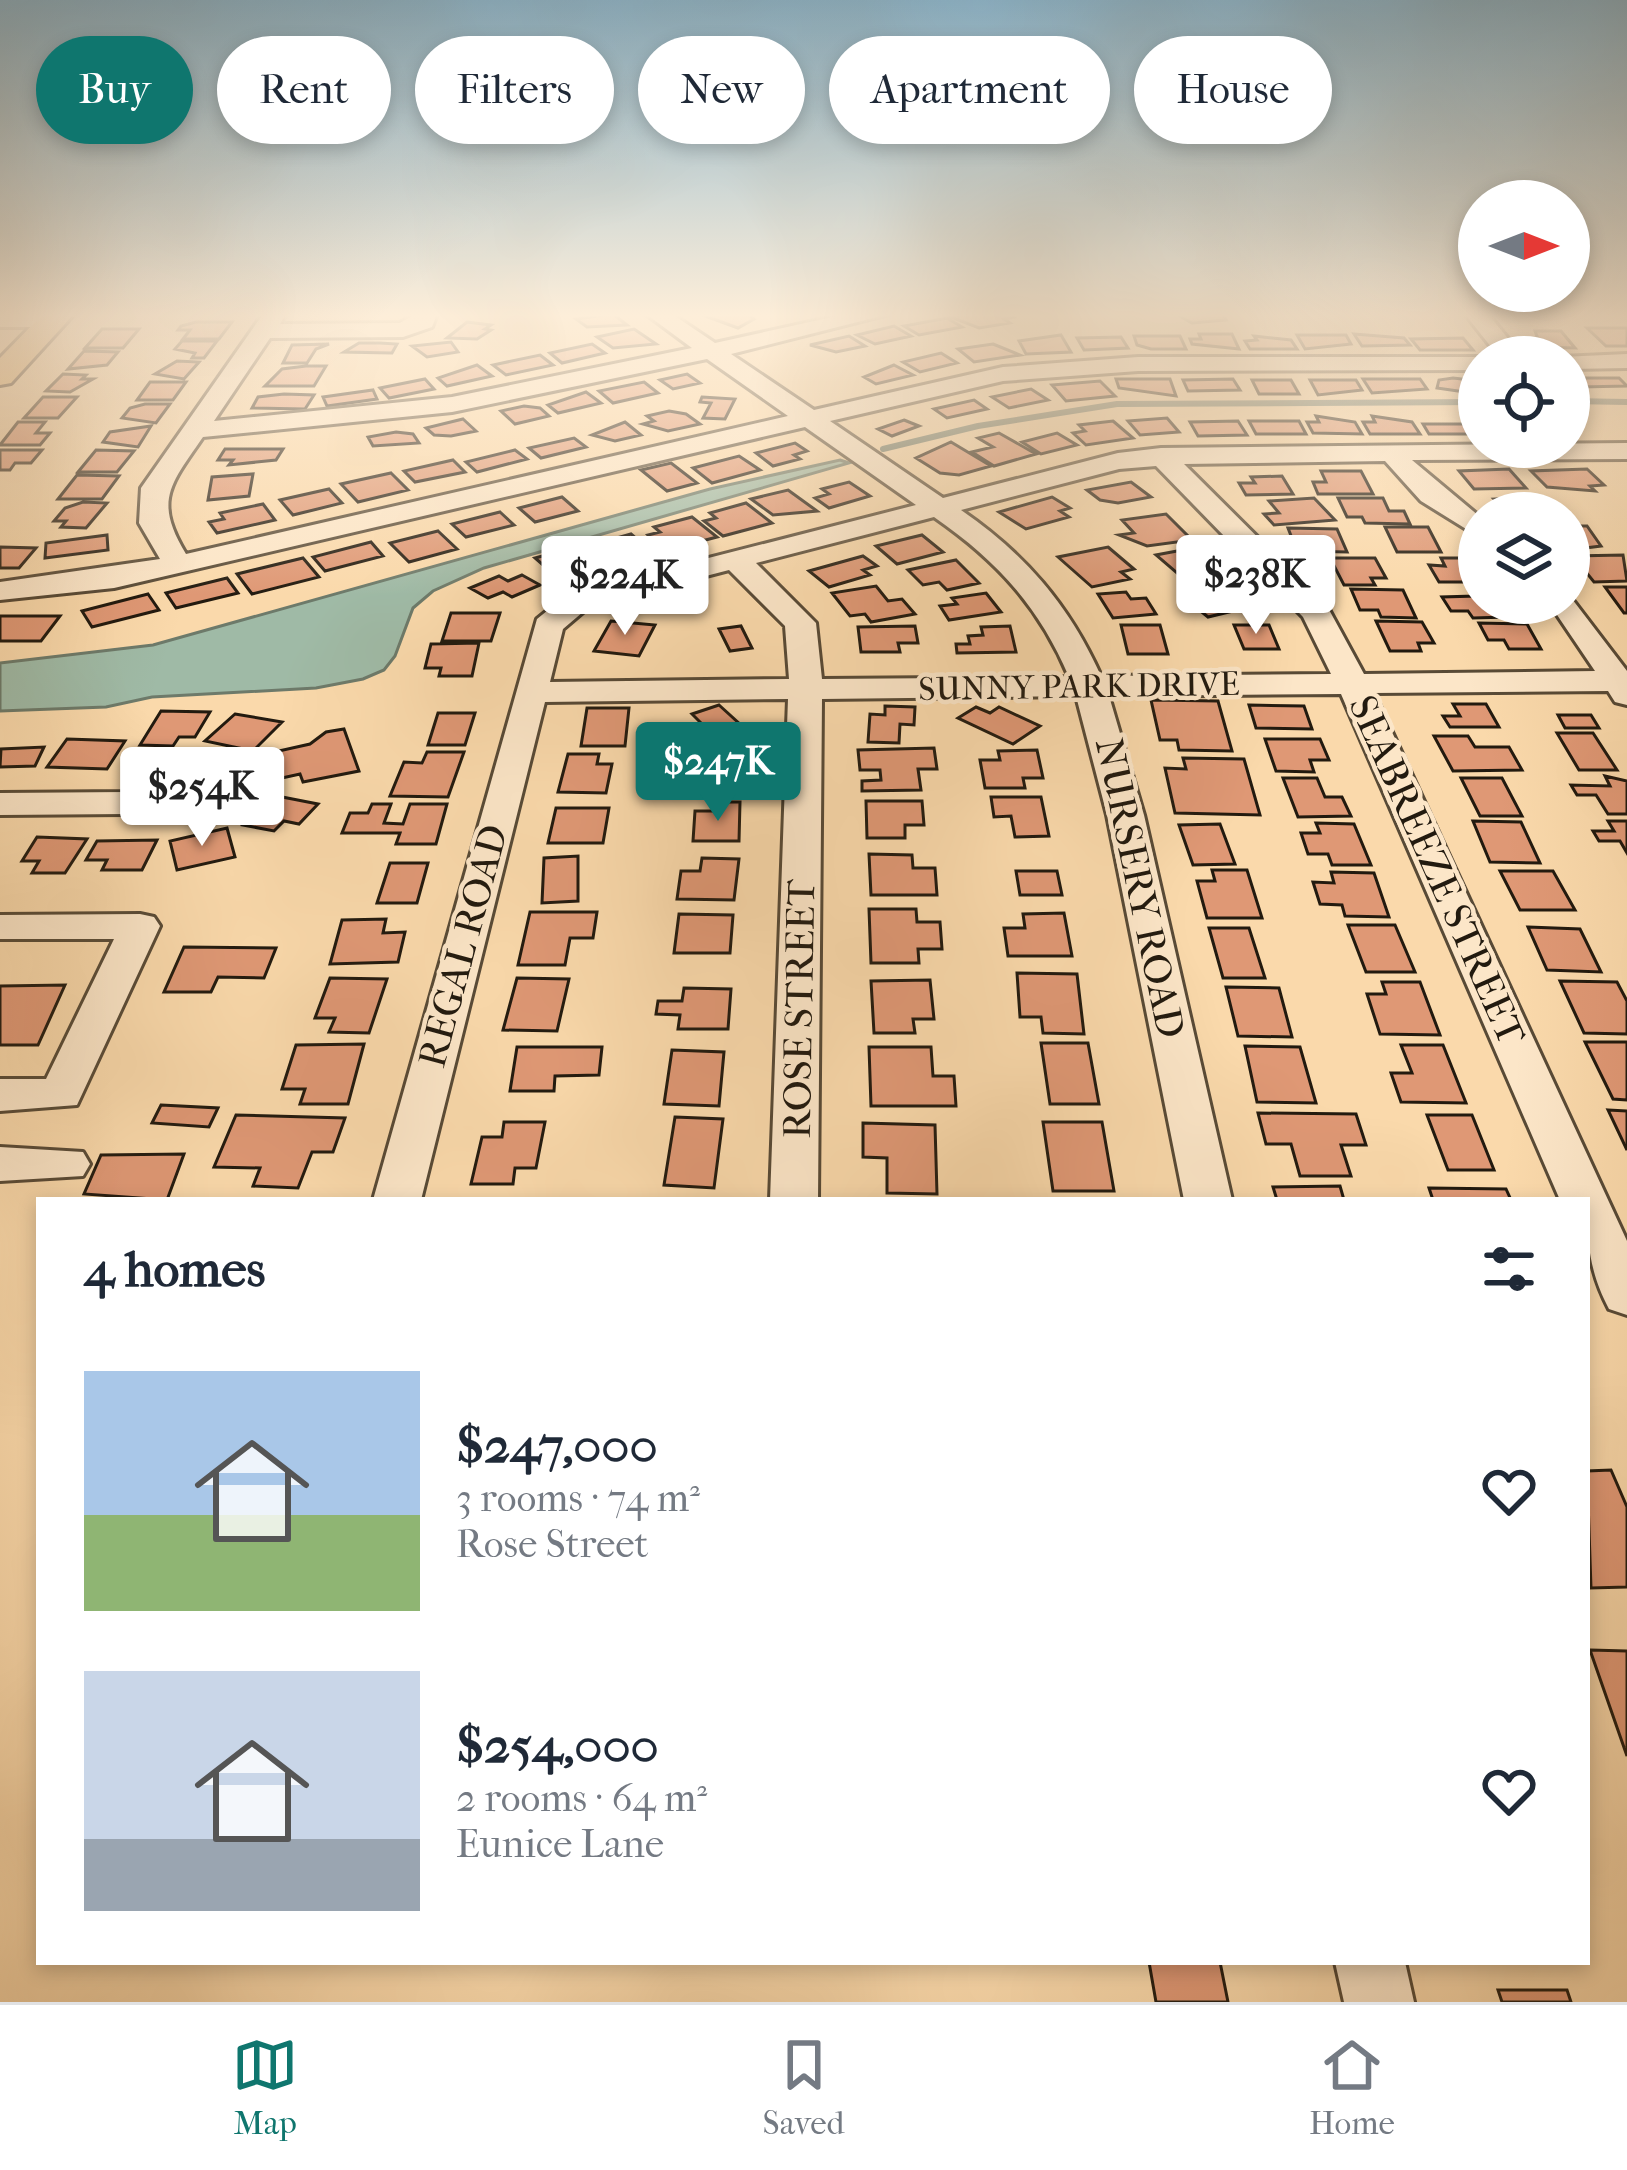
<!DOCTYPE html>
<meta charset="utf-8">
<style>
body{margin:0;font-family:"IM FELL French Canon",serif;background:#f6f6f7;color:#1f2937;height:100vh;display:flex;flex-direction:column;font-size:45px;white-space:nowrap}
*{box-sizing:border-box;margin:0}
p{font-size:39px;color:#747a83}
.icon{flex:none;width:66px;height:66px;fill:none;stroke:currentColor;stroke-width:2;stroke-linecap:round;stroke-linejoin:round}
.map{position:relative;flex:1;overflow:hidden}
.side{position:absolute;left:36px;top:1197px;width:1554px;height:768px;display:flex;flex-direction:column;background:#fff;border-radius:0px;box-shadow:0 6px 18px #0003}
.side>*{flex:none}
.guide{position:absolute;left:36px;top:36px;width:1557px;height:108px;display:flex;gap:24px}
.needle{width:78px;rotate:90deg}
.tools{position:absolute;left:1458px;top:180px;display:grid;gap:24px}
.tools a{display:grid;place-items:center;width:132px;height:132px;border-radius:50%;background:#fff;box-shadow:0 6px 18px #0003;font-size:60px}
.price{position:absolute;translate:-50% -102px;padding:0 27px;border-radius:12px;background:#fff;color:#222;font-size:39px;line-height:78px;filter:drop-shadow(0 3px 6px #0008)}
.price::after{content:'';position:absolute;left:50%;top:72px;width:36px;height:27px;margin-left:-18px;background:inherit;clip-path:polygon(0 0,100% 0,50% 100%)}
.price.on{background:#0f766e;color:#fff}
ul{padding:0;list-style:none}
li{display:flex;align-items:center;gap:36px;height:300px;padding:0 48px}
li span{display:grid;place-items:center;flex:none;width:336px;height:240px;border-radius:0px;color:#555}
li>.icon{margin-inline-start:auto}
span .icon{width:144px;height:144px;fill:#fffc;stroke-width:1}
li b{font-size:51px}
h2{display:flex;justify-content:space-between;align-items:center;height:144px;padding:0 48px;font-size:51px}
.chip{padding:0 42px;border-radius:54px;background:#fff;box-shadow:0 6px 18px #0003;font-size:42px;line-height:108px}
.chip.on{background:#0f766e;color:#fff}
.tabs{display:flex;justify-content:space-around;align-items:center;height:168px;border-top:3px solid #e0e1e3;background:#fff;font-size:33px;color:#747a83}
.tabs a{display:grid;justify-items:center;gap:6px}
.tabs .on{color:#0f766e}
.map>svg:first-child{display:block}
.water{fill:#9fbaa6;stroke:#6d7a6a;stroke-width:3}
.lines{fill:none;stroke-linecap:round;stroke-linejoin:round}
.stream{stroke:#6d7a6a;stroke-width:6}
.building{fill:#df9875;stroke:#221a0f;stroke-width:3}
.minor-casing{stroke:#584a36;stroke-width:6}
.major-casing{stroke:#221a0f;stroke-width:6}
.minor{fill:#fce6c8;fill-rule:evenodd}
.major{fill:#edbc76;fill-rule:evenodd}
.labels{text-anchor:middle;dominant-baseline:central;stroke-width:9;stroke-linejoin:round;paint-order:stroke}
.far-street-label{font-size:33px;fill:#221a0f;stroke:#fce6c8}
.street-label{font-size:39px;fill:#221a0f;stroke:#fce6c8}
</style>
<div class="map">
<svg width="1627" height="2002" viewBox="0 0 1627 2002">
<rect width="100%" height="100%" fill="#fad9ab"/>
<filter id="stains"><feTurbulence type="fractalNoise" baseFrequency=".00167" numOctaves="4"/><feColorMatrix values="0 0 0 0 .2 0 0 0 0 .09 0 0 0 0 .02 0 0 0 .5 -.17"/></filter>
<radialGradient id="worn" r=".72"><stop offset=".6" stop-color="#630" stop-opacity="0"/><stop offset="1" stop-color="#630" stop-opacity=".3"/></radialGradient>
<path class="water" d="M840,460l9,3 -365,105 -51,23 -20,17 -18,48 -11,14 -21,9 -47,9 -164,9 -46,10 -106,4v-48l153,-18 557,-156z"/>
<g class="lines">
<path class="stream" d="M1569,401l58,1
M883,449l95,-23 139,-22 362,-2"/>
</g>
<path class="building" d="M613,314l14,11 -40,2 -11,-8z
M700,314h47l7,5 -16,9z
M969,314h42l3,3 -10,2 6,4 -31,5 -28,-11z
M1176,314h47l3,6 -34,3z
M947,318l15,9 -43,8 -15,-9z
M196,322h36l-13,17h-36l7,-9h-12l3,-4z
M467,322l24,3 -6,4 6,1 -14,9 -30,-1z
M894,326l17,10 -36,8 -18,-9z
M1587,328h40v18h-21z
M102,329h37l-16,19h-38z
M634,329l22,15 -43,4 -16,-11z
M1535,331h26l14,17 -34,-1z
M1199,334h33l7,15 -47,-5 -2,-5h11z
M1354,334l50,4 6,7 -48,1z
M1061,335l10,17 -45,2 -7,-13z
M1297,335h49l5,9 -46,5z
M849,336l16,10 -29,6 -26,-7z
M1134,336h46l6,13h-35l-14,-4z
M1254,336l37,4 6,9h-47l-5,-8 12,-1z
M1121,337l7,11 -44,2 -7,-12z
M1463,338l10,12h-53l-9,-11z
M182,341h35l-13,17h-12l3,-5 -20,-4z
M451,342l7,10 -31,5 -15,-11z
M359,343h21l17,1 -5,9 -48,-1z
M329,344l-13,5 -9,14h-24l9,-18z
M592,344l13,9 -43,10 -12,-10z
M993,344l27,11 -46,7 -16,-13z
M84,351l34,1 -11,13 -39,4z
M941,353l16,10 -37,9 -17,-10z
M540,355l13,10 -47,10 -13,-10z
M177,361l22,1 -15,17 -29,-5z
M477,365l15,11 -45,10 -9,-8z
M894,365l19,10 -37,9 -12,-7z
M306,366h20l-12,20h-49l17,-17z
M63,374l23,1 -4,4h11l-23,13 -24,-1z
M687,374l13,9 -27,6 -13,-9z
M1453,378l26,3v13l-42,-6 2,-8z
M1572,378h47l8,8 -47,1z
M425,379l9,10 -45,9 -9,-10z
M1116,379h54l6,17 -57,-8z
M1233,379l7,11 -52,1 -5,-11z
M1363,379h57l7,10 -55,4z
M1252,380h39l8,14h-40z
M1310,380h46l6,10 -44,5z
M1100,381l15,15 -49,5 -14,-16z
M150,382h36l-13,18h-36z
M644,382l14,11 -45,10 -14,-12z
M1031,389l17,11 -39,8 -17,-11z
M373,390l4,9 -50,7 -4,-9z
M586,392l15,11 -43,10 -10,-8z
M284,394l30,1 -9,14 -53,-1 6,-11z
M43,397h34l-19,21h-34z
M702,397l33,2 -10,20 -22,-1 8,-15 -11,-1z
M974,400l13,9 -40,9 -13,-9z
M145,404h25l-14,19 -34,-5 8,-10z
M524,406l16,2 9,8 -34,8 -14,-13z
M669,411l17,3 14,10 -32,7 -25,-7 11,-3 -7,-5z
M1316,416l39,6 7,12 -49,-1 -6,-11h12z
M1372,416l40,6 8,12h-50l-7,-12h12z
M1167,418l12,14 -39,3 -12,-14z
M463,419l13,12 -25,5 -17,-1 -8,-7z
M904,420l15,6 -27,10 -14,-7z
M1113,421l20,17 -47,7 -13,-12 12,-2 -6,-6z
M1238,421l9,14 -49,1 -8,-14z
M1249,421h50l7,13h-50z
M18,422h27l-9,11h14l-10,12h-40z
M625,422l16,13 -26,6 -23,-6z
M1423,424h47l7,10h-48z
M151,426l-13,21 -35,-5 7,-10z
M396,432l17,2 6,9 -46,3 -5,-9z
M999,433l37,21 -42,12 -22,-14 21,-5 -15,-9z
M1057,433l20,12 -36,9 -19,-12z
M574,438l12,9 -45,11 -12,-10z
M951,442l40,24 -32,9 -19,-2 -24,-15z
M795,443l12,8 -13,4 6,4 -27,7 -17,-13z
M225,449h58l-7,11 -47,5 4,-5h-15z
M0,450h42l-11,13h-16l-5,7h-10z
M96,450l38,1 -17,21h-39z
M515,450l12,9 -50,13 -11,-10z
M739,456l21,14 -48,13 -19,-15z
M453,460l12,12 -50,10 -11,-11z
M671,463l26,20 -30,8 -26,-21z
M1509,469l17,19 -52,1 -15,-18z
M1587,469l17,16 -14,1 5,5 -48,-4 -16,-16z
M1321,471h40l12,23h-55l-5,-12h13z
M391,473l17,17 -50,12 -17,-18z
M253,474l-4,22 -41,4 4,-23z
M77,475l42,1 -17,23h-44z
M1282,476l11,18 -47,1 -7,-12h16l-4,-6z
M849,482l21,14 -41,12 -14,-10 14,-4 -7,-5z
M1131,482l20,15 -33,6 -18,-3 -13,-10z
M329,489l13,14 -49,12 -13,-15z
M788,490l29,21 -44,4 -22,-16z
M562,497l16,14 -43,11 -16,-14z
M1052,497l18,11 -10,3 9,6 -43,12 -27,-17z
M1534,497l16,16h-42l-14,-14z
M1314,498l21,22 -61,5 -10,-11 15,-1 -10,-12z
M1338,498h45l6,13h15l6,13 -45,-1 -3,-6h-15z
M83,502l24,1 -21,25 -25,-1 5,-6h-12l11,-13z
M746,503l26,20 -49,13 -19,-15 12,-3 -6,-5z
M263,504l12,16 -58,13 -8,-11 15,-3 -4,-6z
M500,512l14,13 -48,12 -14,-13z
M1166,514l26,26 -45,6 -28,-11 15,-2 -12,-13z
M692,517l25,20 -38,10 -6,-5 -13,4 -12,-11 12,-3 -6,-5z
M1569,526h18l14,20 -32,4z
M1385,527h43l13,25h-44z
M1288,528l49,1 10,23 -50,-1z
M438,531l19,18 -48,13 -19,-19z
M631,534l15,13 -40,11 -14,-13z
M107,535l1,15 -63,8 1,-15z
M922,535l21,17 -46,12 -21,-18z
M371,542l12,14 -58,15 -12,-14z
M0,547l36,1 -17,20h-19z
M576,547l15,13 -41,11 -15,-13z
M1108,547l26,22 -13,3 9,7 -38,8 -34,-30z
M1198,547l29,23 -43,9 -28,-24z
M1623,555l4,26 -33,1 -21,-26z
M863,556l14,10 -14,4 7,5 -41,12 -20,-16z
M303,558l16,19 -67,17 -15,-20z
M1330,558h45l11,20h-15l4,7h-31z
M1441,558h32l6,24h-40l-10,-17 16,1z
M956,560l23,23 -32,7 -8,-8 -16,3 -15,-15z
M522,575l18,10 -28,12 -9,-5 -15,6 -18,-10 29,-12 9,5z
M227,578l11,15 -62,15 -10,-15z
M1229,579l33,25 -54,13 -16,-13 13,-3 -16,-13z
M876,586l12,15 14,-2 13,15 -44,8 -6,-8 -15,2 -18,-23z
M1605,587h22v26h-3z
M1351,589l52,1 13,28 -35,-1 -3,-7h-18z
M1471,589h8v14h18l10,14 -34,1 -5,-7h-17l-9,-14 33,-1z
M1126,592l5,7 15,-1 10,16 -43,4 -15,-24z
M986,593l15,19 -52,8 -9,-14 17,-2 -5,-6z
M148,594l11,16 -67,17 -10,-16z
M451,613h49l-9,28h-49z
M0,616h60l-19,25h-41z
M611,621l44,4 -16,31 -45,-5z
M1376,621l46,1 12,21h-16l3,8h-31z
M1479,623l48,1 14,25h-32l-5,-9h-16z
M1121,625h39l8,29h-40z
M1234,625h35l10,24h-35z
M741,626l11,22 -22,3 -11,-22z
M915,626l3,17h-20l2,9h-39l-3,-25z
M1010,626l6,26 -59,1 -1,-9h14l-2,-8 15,-1 -2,-8z
M479,643l-7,33h-33l2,-8h-16l6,-24z
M1151,700l67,1 14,50 -53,-1 -2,-10h-17z
M1453,704h33l13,23h-49l-7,-11h17z
M719,705l35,32 -27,9 -9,-8 -14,4 -17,-16 13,-4 -8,-8z
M1249,705l55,1 8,23 -56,-1z
M885,706l30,1 -1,18 -14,-1 -1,19 -31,-1 2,-28 15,1z
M976,707l14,6 9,-6 41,19 -27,18 -55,-26z
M587,708h42l-4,38h-44z
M161,711l49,1 -15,25h-16l-6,9 -33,-1z
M438,713h37l-10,32h-37z
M235,714l47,8 -29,29 -48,-10z
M1558,715h33l8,13h-34z
M344,729l15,42 -56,11 -3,-8 -18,4 -8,-26 36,-8 16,-12z
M1557,733h36l24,37h-38z
M1434,736h34l7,11h34l13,23 -69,1z
M67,739l58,2 -18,28 -60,-2z
M1265,739h55l9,21h-19l4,12 -38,-1z
M44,747l-9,19 -35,1 1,-18z
M671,748l31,1 -4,25 -32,-1z
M934,748l3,21h-19l3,21 -59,1v-10l19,-1 -1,-10h-20l-2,-20z
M1037,750l6,28h-20l2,10h-40l-5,-28h20l-2,-9z
M427,752h37l-16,45 -58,-1 14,-34 18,1z
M568,754h31l-2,10h15l-6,29 -48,-1z
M1183,758l61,1 16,56 -85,-2 -10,-45 21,1z
M1605,776l22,5v33h-19l-12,-19h-19l-6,-10 39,1z
M1283,778h34l8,19h17l9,19 -53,1z
M1461,778h41l20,38h-42z
M272,795l46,9 -19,20 -15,-3 -10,10 -31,-6z
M991,797h50l8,39 -34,1 -4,-21 -17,1z
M866,801h56l2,24h-19v13h-38z
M718,802h22l-1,39h-46l2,-30h23z
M372,804h19l-7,19 19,1 7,-20h37l-11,40h-40l4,-11h-58l8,-20h18z
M556,808h53l-6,35h-55z
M1473,821l48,1 19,41 -50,-1z
M1608,821h19v32l-7,-12h-21l-6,-10h21z
M1316,823l38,1 17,41h-39l-4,-11h-20l-7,-21h19z
M1220,824l15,40 -42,1 -14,-40z
M227,828l8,29 -58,13 -7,-29z
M37,837l50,2 -22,34h-33l7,-12h-17z
M157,840l-15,30h-40l5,-10h-21l11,-19z
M869,854l43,1 1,13h22l2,27h-66z
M578,856v45l-36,2 2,-45z
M702,858l37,1 -5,41 -57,-1 4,-28h19z
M390,863h38l-11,40h-40z
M1212,870h35l15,48h-55l-10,-37h18z
M1016,871h41l5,24h-42z
M1500,871h53l22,39h-55z
M1331,872l43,1 15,44 -44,-1 -3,-11 -22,-1 -7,-22 21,1z
M869,909h47l1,13h23l2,27h-24l1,14h-48z
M530,912h67l-4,26h-23l-5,27h-47z
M1064,913l8,43h-64l-4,-28h21l-2,-14z
M679,914l54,1 -3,38h-56z
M386,919l-3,14 22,-1 -7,30 -68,2 12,-44z
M1348,925h47l20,47h-49z
M1528,927l52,2 21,43 -54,-2z
M1209,928h40l16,50h-42z
M184,947l92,1 -12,30 -46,-1 -7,15h-47z
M1017,973l60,1 7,60 -41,-1 -2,-16h-21z
M330,978l57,1 -18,54 -40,-1 6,-14h-20z
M517,978l52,1 -12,52 -54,-1z
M930,980l4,39h-21l2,14h-41l-3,-52z
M1560,981l57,1 10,19v33l-43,-1z
M1382,982h38l20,53 -60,-1 -13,-40h19z
M65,985l-27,60h-38v-59z
M1226,987l53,1 13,49 -54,-1z
M684,988l47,1 -3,40h-50l2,-14 -24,-1 2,-13h24z
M1585,1042h42v58l-14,-1z
M1041,1043h47l11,61h-49z
M364,1044l-16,60h-48l5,-15h-23l14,-44z
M1401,1045h42l23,58 -65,-1 -10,-29h21z
M1245,1046l55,1 16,56 -59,-1z
M517,1047h85l-3,28 -44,1 -1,15h-44z
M869,1047h62l2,29h21l2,30h-85z
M672,1050l52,2 -5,54 -55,-2z
M161,1105l57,3 -9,19 -57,-4z
M1608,1110l19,1v39z
M1258,1113l98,1 10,31h-25l10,31h-51l-9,-32h-25z
M236,1115l109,3 -12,34h-21l-14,36 -45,-2 7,-18 -46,-1z
M1427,1115h45l22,55h-46z
M675,1117l48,2 -9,69 -50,-3z
M504,1122h41l-9,46h-21l-2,16h-42l11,-47h20z
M1043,1122h59l12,69h-61z
M863,1123l72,2 2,69 -50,-1v-35l-24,-1z
M184,1154l-17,46 -83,-6 17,-39z
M1340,1186l4,14h-67l-4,-13z
M1429,1188l77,1 5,11h-78z
M1611,1470l16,37v80l-36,1 -4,-117z
M1590,1650l37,1v105z
M1149,1962h71l8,40h-72z
M1498,1990h69l4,12h-69z"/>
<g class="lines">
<g class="minor-casing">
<path id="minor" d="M0,314h59l7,6 -11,7h-55z
M263,314h23l-6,10 120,-1 15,-9h22l-5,13 -29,10 -133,1 -56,83 238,-24 240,-49 -46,-34h26l43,29 131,-29h43l-158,40 83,56 189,-43 135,-10h346h-5v13l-341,1 -135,10 -173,40 113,77 175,-45 43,-5 466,-5v16l-215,1 67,56v21l-58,-36 -36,-40 -201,3 143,142 37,68 231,-3 -46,-68h20v-8l58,76v34l-12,-3 -7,-11 -234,2 253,548v74l-18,-6c-20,-38 -22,-67 -22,-109h-27l-219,-506 -232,2 35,119 88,385h-48l-77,-385 -31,-119 -254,3 -4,501h-48l18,-501 -243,3 -124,498h-48l164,-581 31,-25 348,-89 -111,-78 -691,161 -114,12v-18l160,-23 -21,-36 2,-35zM707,359l81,57 -602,138c-33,-54 -15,-70 17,-117l249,-25zM1156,466l147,151 28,57 -230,2c-32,-71 -76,-122 -140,-166l158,-41zM934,517c62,43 105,89 135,160l-247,2 -6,-56 -60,-60zM729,570l56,56 4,53 -239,3 13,-53 27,-23z
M1465,314h23l35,43h-24z
M1627,354v14l-58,1v-12h-8z
M184,778l18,11 -5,8 -71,17 -126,1v-22l126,-1z
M140,914l14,3 6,9 -83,179 -77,6v-32h46l68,-140h-114v-24z
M0,1147l83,5 7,12 -7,12 -83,5z
M1335,1962h70l9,40h-70z"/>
</g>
<g class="major-casing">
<path id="major" d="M43,314h31l-63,69 -11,2v-27z"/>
</g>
<use href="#minor" class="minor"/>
<use href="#major" class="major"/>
</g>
<linearGradient id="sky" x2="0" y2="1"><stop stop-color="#8bb6ce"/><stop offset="0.53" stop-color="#fdeed9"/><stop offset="1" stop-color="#fdeed9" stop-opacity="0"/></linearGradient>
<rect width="1627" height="595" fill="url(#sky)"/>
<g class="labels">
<g class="far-street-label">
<text transform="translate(1079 687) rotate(-1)">SUNNY PARK DRIVE</text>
</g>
<g class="street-label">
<text transform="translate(1437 870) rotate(66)">SEABREEZE STREET</text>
<text transform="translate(1140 888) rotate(78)">NURSERY ROAD</text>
<text transform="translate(463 946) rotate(-75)">REGAL ROAD</text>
<text transform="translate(799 1009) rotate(-89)">ROSE STREET</text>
</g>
</g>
<rect width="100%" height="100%" filter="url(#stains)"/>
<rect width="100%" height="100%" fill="url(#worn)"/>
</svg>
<div class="tools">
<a><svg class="needle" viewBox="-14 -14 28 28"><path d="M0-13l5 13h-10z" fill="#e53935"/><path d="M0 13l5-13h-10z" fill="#747a83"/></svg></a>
<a><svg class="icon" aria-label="locate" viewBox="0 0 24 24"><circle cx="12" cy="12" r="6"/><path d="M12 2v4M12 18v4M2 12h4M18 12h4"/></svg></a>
<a><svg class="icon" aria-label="layers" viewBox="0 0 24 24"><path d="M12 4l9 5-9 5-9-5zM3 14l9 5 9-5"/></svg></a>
</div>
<b class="price" style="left:1256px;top:637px">$238K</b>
<b class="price" style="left:625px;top:638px">$224K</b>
<b class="price on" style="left:718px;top:824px">$247K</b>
<b class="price" style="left:202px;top:849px">$254K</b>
<div class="guide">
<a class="chip on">Buy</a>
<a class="chip">Rent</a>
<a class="chip">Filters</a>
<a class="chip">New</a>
<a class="chip">Apartment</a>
<a class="chip">House</a>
</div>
<section class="side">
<h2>4 homes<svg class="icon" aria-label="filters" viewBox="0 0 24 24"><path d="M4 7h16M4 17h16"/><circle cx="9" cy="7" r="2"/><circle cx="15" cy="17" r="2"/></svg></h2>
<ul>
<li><span style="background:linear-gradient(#a9c7e8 60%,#8fb573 0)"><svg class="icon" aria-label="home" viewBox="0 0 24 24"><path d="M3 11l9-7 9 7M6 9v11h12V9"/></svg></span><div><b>$247,000</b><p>3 rooms · 74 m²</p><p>Rose Street</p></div><svg class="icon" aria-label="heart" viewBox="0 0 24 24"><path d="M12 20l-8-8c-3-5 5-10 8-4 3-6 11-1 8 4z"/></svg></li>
<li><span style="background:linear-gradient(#c9d6e8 70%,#9aa5b1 0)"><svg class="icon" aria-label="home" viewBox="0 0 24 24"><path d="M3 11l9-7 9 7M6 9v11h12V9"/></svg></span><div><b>$254,000</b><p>2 rooms · 64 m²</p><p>Eunice Lane</p></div><svg class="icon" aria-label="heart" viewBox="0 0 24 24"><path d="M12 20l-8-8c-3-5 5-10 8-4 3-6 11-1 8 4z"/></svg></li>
</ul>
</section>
</div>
<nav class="tabs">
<a class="on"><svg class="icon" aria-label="map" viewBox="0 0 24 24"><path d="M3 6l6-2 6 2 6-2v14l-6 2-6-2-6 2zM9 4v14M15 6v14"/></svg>Map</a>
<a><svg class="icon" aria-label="saved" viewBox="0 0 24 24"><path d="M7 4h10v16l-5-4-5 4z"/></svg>Saved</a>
<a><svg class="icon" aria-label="home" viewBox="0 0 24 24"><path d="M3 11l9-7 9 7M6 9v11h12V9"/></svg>Home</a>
</nav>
